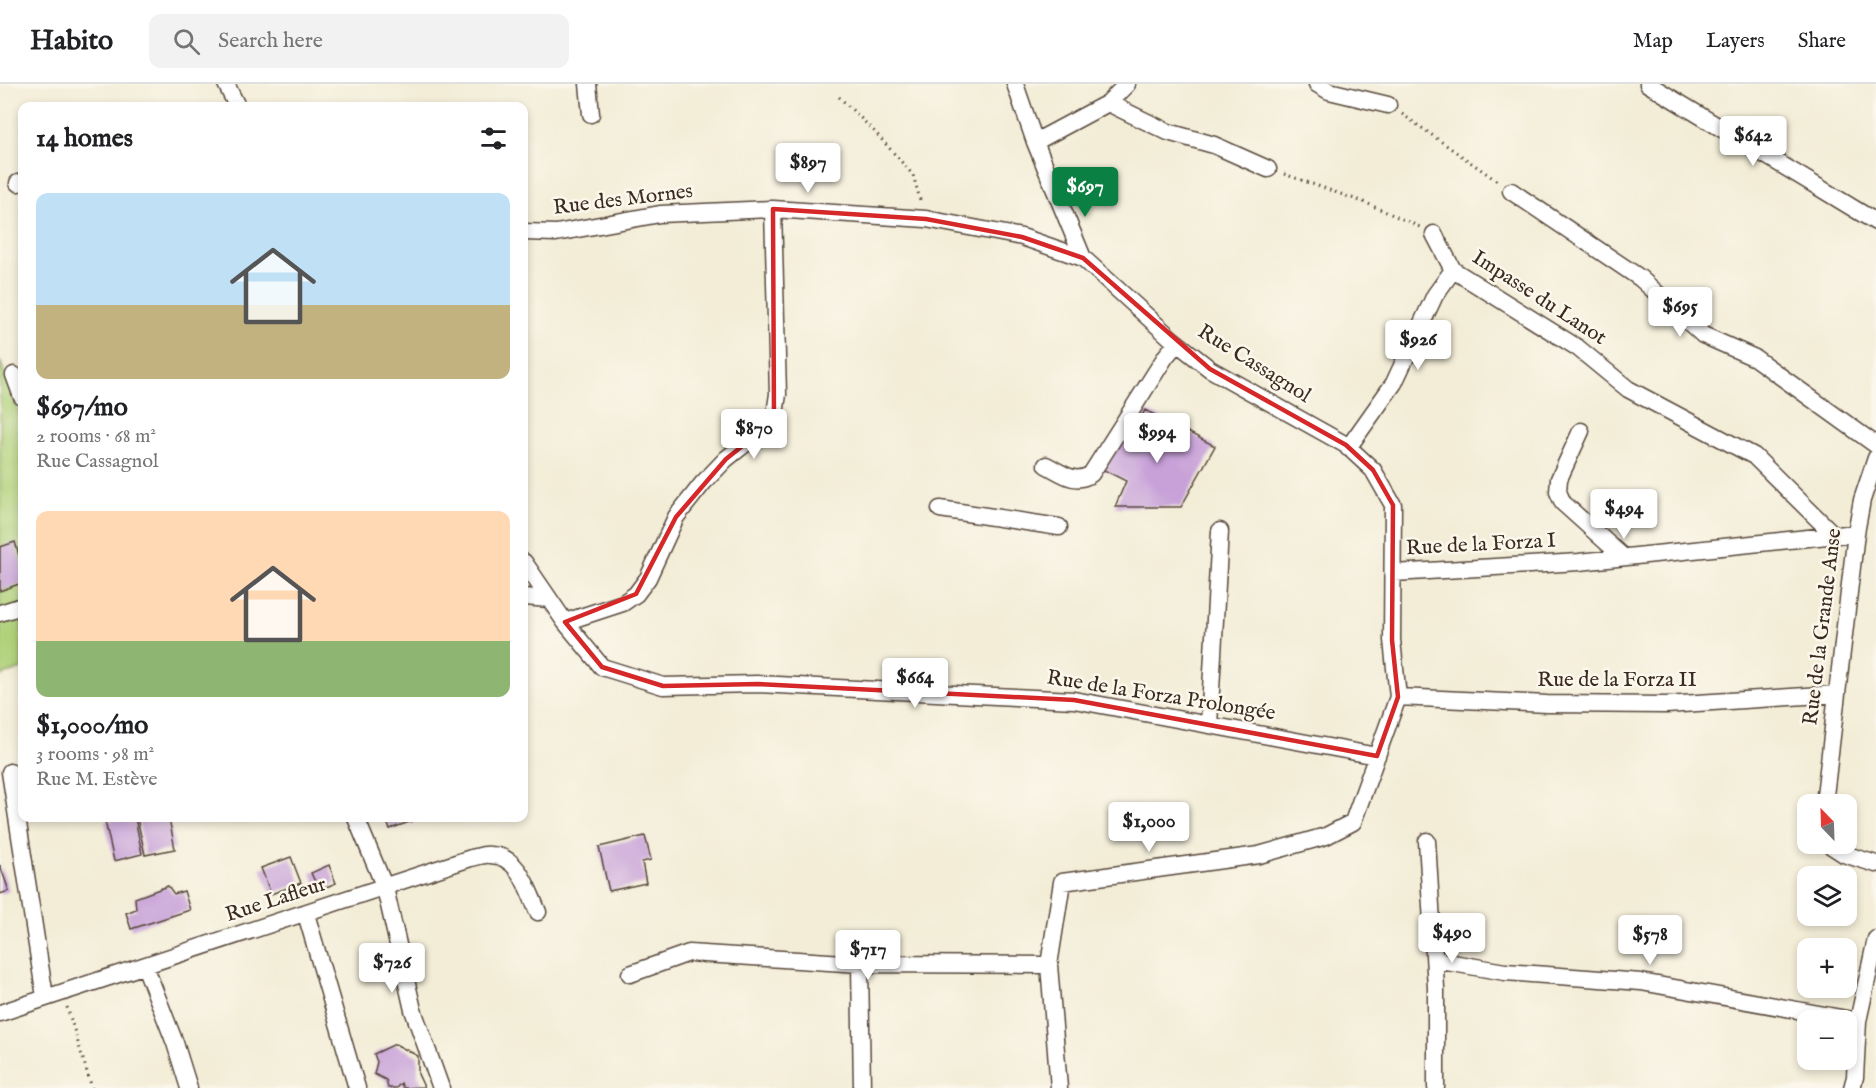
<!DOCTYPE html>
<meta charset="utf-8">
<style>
body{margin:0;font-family:"IM FELL English",serif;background:#f2f2f2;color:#202124;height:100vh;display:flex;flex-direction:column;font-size:22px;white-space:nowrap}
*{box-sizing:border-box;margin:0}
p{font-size:20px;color:#757577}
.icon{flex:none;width:33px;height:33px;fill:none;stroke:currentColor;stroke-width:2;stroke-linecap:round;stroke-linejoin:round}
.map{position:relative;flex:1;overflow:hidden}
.details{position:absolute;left:18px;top:18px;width:510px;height:720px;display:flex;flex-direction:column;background:#fff;border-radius:12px;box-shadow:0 3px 9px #0003}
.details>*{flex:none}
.needle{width:39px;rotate:337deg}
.fabs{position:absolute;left:1797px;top:710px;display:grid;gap:12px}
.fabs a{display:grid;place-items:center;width:60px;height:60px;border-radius:12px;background:#fff;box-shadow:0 3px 9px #0003;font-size:30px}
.price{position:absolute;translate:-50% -51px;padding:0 14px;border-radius:6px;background:#fff;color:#222;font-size:20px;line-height:39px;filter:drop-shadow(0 2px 3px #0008)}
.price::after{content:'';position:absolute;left:50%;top:36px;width:18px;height:14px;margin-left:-9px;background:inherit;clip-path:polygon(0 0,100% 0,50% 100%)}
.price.active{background:#0b8043;color:#fff}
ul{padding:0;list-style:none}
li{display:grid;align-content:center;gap:12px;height:318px;padding:0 18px}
li span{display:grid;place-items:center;height:186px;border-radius:12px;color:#555}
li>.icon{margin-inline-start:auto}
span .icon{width:108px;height:108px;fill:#fffc;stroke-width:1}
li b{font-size:26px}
h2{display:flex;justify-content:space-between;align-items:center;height:72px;padding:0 18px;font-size:26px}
header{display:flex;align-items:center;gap:36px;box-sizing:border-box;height:84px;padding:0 30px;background:#fff;border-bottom:2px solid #e0e0e0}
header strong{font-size:28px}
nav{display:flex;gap:33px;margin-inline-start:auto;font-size:21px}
.search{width:420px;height:54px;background:#f2f2f2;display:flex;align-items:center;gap:15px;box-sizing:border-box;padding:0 21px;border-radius:12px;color:#757577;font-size:22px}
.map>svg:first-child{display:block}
.green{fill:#b0d17a;stroke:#767e4c;stroke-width:1.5}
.building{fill:#c7a1d8}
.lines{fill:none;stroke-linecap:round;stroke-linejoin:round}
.minor-casing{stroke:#57473a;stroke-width:19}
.path{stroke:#57473a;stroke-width:3;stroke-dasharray:1.5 4.5;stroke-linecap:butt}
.minor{stroke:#fff;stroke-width:16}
.marked{fill:none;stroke:#d62828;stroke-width:4.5;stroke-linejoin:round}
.labels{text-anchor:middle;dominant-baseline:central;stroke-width:5;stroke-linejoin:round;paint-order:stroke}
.street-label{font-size:21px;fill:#3b2a1e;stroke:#fbf7ec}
</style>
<header>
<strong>Habito</strong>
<div class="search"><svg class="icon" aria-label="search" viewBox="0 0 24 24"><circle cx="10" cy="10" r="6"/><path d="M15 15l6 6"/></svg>Search here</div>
<nav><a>Map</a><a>Layers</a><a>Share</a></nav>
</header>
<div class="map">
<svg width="1876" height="1004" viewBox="0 0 1876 1004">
<rect width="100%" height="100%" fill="#fbf7ec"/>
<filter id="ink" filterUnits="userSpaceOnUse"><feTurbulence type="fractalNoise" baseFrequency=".0167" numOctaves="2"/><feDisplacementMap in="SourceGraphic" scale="12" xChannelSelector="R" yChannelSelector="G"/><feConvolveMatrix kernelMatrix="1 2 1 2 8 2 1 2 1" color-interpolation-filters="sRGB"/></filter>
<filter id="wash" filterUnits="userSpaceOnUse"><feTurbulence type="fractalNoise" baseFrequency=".008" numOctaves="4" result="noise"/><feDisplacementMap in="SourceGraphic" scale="24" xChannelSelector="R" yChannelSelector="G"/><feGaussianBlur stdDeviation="1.35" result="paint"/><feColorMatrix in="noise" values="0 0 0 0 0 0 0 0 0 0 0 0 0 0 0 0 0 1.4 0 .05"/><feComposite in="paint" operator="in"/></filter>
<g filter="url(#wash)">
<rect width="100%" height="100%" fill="#f3edd7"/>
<path class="green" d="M0,277l22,59v249l-22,7z"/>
<g id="blocks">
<path class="building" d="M1145,326l70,36 -34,61h-66l11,-26 -24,-12 17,-34 10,6z
M15,458l7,23v27l-3,-8 -19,7v-44z
M123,734h12l7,36 -28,7 -9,-40z
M137,734h32l6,31 -30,6z
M385,734h35l-30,11z
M645,752l6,24 -9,2 4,21 -37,8 -10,-44z
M291,773l10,26 -30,11 -10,-26z
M0,781l9,26 -9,3z
M329,781l7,18 -17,7 -8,-17z
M168,802l6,8 10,-3 6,19 -59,19 -5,-16 10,-4 -1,-11z
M395,960l23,12v18l6,13 -21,1 -2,-5 -5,5h-8l-2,-8 -12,-6 3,-12 -3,-8z"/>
</g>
</g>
<g filter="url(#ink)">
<use href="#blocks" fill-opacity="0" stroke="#57473a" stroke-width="1.5"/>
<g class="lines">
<g class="minor-casing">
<path id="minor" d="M226,0l11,22
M588,0l3,30
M1015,0l20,58 48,116 89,81 38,30 136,76 27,25 20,35 -1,135 6,57 -45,125 -27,14 -67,19 -197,27 -13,83 10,123
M1317,0l12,7 59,14
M1648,0l228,138
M1108,19l60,29 46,13 54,24
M1035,58l73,-39 19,-19
M18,99l4,-1
M1511,107l129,87 63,57 52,23 121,87
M524,148l32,1 104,-19 113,-5 153,10 96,18 61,21
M1434,150l19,36 125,78 50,41 126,67 79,78
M14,291l8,22
M1581,347l-22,48 -1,13 5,11 60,54
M1348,364l46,-65 41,-88 18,-25
M1046,381c16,8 29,20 45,9l75,-118 11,-13
M940,425l119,18
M524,478l41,60 37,45 61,19 95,-2 316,16 303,56
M1394,489l185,-11 277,-29
M524,513l25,2
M0,529l22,-7
M565,538l58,-19 13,-9 12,-16 28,-61 27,-34 23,-24 48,-38 4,-27 -5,-185
M1398,613l149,7 119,1 171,-11
M1209,641l11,-194
M10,688l35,225
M1824,720l32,-271 6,-33 14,-42
M356,734l29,70 28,122 28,78
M1427,757l9,147v100
M1827,759l17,11 32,10
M306,830l51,174
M1435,876l70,12 136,10 217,39
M860,880l2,124
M145,882l30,77 14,45
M630,890l59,-21 171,11 189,1
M0,929l471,-155c6,-1 13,-4 19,-3 29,0 38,35 48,57
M1852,1004l3,-11 3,-56 18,-82"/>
</g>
<path class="path" d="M839,13l37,36 37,42 8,28
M1402,30l98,69
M1284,90l82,29 54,24
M67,923l25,81"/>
<use href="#minor" class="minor"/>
</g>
</g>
<path class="marked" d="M773,125l153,10 96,18 61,21 127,111 136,76 27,25 20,35 -1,135 6,57 -21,59 -303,-56 -316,-16 -95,2 -61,-19 -37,-45 71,-28 40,-77 50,-58 48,-38z"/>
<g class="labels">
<g class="street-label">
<text transform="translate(623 116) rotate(-7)">Rue des Mornes</text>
<text transform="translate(1539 214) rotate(33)">Impasse du Lanot</text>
<text transform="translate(1254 280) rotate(32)">Rue Cassagnol</text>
<text transform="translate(1481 461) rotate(-3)">Rue de la Forza I</text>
<text transform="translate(1823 543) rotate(-83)">Rue de la Grande Anse</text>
<text x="1617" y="596">Rue de la Forza II</text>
<text transform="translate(1161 612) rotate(9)">Rue de la Forza Prolongée</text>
<text transform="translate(276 816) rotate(-18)">Rue Lafleur</text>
</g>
</g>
</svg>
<div class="fabs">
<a><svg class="needle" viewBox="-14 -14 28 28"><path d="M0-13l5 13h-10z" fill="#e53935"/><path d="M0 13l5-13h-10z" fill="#757577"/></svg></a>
<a><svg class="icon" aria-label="layers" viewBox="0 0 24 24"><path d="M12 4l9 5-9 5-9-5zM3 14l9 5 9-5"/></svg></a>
<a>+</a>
<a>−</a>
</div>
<b class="price" style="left:1753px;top:83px">$642</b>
<b class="price" style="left:808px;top:110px">$897</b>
<b class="price active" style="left:1085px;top:134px">$697</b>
<b class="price" style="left:1680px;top:254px">$695</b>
<b class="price" style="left:1418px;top:287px">$926</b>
<b class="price" style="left:754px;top:376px">$870</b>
<b class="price" style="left:1157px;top:380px">$994</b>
<b class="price" style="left:1624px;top:456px">$494</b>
<b class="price" style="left:915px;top:625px">$664</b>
<b class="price" style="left:1149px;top:769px">$1,000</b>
<b class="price" style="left:1452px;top:880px">$490</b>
<b class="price" style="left:1650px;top:882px">$578</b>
<b class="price" style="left:868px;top:897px">$717</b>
<b class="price" style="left:392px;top:910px">$726</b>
<section class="details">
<h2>14 homes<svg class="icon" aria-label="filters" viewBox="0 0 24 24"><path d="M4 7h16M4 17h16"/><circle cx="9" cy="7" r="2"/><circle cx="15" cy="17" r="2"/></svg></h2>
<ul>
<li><span style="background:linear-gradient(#bfe0f5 60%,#c2b280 0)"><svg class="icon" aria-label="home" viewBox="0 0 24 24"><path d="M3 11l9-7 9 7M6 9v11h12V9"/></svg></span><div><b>$697/mo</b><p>2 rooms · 68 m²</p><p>Rue Cassagnol</p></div></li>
<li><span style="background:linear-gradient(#ffd9b3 70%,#8fb573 0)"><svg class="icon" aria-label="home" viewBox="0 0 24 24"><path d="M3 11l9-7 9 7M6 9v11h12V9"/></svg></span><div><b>$1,000/mo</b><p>3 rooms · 98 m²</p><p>Rue M. Estève</p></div></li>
</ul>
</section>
</div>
